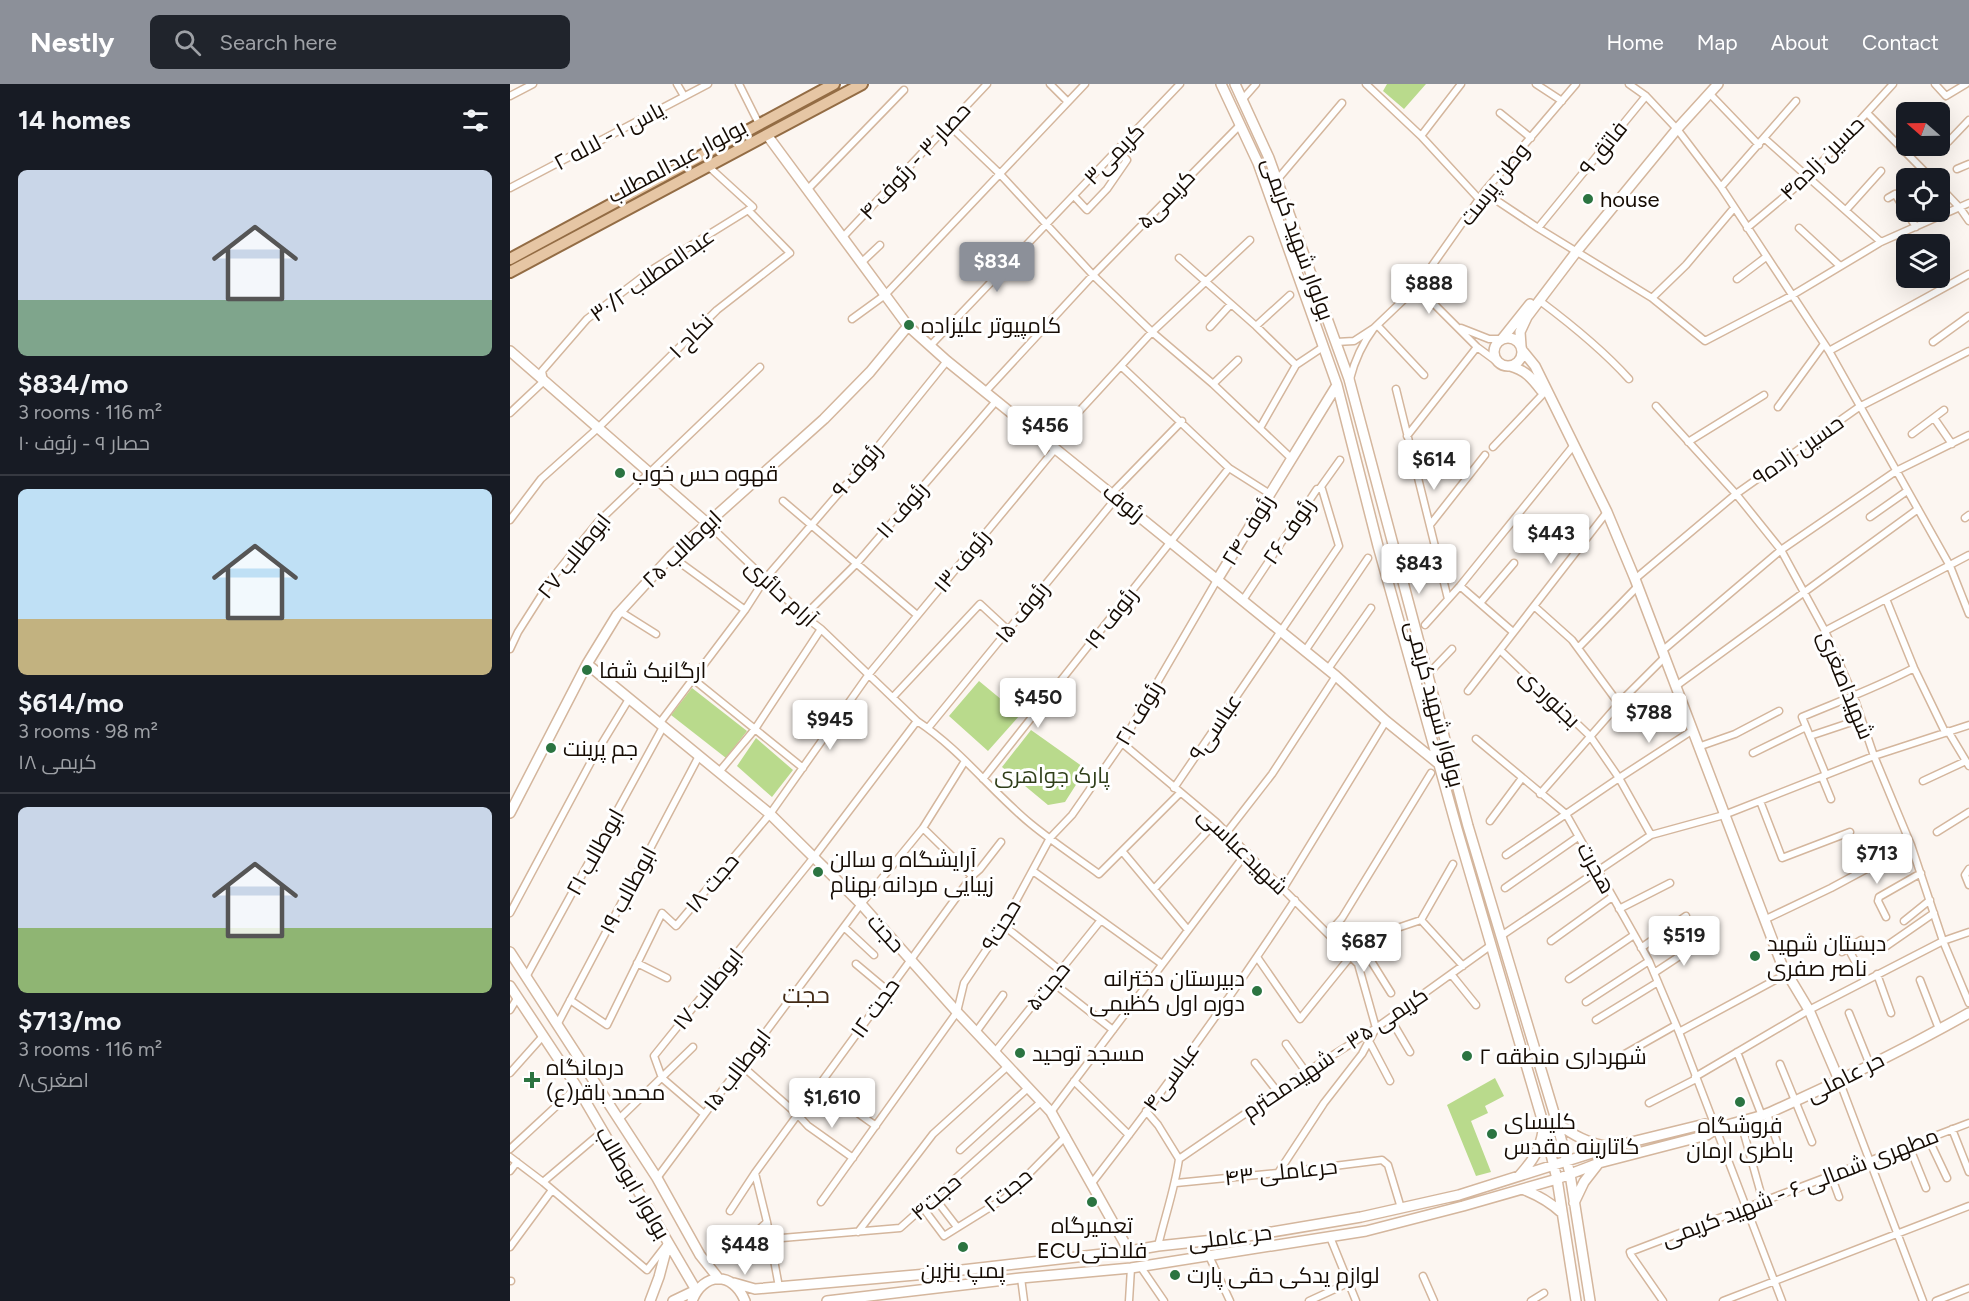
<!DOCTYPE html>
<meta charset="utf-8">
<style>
body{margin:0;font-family:Figtree,Cairo,sans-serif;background:#20242c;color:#f1f3f6;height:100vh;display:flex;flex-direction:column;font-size:22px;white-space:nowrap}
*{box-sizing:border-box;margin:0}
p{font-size:20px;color:#9ea1a6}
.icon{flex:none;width:33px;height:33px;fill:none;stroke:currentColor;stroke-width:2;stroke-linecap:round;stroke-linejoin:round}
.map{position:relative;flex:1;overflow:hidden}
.drawer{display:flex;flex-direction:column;background:#171b24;width:510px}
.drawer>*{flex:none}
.needle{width:39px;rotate:290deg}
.buttons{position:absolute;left:1386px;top:18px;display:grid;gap:12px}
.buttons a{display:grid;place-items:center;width:54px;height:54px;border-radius:9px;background:#171b24;box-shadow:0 6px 24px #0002;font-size:30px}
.price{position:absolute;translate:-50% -51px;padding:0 14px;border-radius:6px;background:#fff;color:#222;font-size:20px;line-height:39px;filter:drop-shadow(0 2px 3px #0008)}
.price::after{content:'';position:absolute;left:50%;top:36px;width:18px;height:14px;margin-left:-9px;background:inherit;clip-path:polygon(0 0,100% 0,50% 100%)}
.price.current{background:#8c9099;color:#fff}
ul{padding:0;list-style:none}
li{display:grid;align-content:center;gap:12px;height:318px;padding:0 18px}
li+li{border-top:2px solid #363941}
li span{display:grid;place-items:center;height:186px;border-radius:9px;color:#555}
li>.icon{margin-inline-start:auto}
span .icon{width:108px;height:108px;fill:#fffc;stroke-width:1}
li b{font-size:26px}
h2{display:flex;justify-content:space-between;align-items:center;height:72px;padding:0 18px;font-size:26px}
header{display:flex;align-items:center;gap:36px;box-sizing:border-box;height:84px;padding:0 30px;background:#8c9099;color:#fff}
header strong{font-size:28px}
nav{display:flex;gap:33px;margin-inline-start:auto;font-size:21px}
.search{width:420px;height:54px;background:#20242c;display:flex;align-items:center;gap:15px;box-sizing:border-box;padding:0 21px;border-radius:9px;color:#9ea1a6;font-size:22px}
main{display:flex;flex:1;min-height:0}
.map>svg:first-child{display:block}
.green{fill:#b9da8c}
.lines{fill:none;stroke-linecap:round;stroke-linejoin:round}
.street-casing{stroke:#d4b69d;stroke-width:9}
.secondary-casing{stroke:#d4b69d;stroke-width:12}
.primary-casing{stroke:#936c44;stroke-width:14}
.street{stroke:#fff;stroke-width:6}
.secondary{stroke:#fff;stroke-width:9}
.primary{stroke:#e6c6a4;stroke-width:10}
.poi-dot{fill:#2b7441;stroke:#fff;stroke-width:2}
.labels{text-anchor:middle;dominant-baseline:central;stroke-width:6;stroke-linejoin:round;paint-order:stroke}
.street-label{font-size:22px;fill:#160c04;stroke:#fff}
.poi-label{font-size:22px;fill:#160c04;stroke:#fff;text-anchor:start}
.park-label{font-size:22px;fill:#303f1a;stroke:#fff}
.neighbourhood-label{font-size:24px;fill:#422a15;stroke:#fff}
</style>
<header>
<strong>Nestly</strong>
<div class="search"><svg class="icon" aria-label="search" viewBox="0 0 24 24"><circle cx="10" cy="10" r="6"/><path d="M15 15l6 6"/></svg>Search here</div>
<nav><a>Home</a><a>Map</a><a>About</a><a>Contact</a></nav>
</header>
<main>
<section class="drawer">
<h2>14 homes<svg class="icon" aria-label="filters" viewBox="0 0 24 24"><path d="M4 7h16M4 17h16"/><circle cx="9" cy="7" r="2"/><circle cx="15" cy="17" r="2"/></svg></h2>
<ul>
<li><span style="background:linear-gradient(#c9d6e8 70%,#7fa58c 0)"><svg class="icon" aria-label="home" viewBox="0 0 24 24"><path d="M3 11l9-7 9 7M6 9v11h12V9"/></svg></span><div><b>$834/mo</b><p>3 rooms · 116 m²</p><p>حصار ۹ - رئوف ۱۰</p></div></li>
<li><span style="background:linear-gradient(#bfe0f5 70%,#c2b280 0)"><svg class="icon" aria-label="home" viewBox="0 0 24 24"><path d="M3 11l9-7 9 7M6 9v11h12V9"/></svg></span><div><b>$614/mo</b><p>3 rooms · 98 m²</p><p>کریمی ۱۸</p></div></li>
<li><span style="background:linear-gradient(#c9d6e8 65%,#8fb573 0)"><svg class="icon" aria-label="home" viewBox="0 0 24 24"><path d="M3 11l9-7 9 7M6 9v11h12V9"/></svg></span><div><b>$713/mo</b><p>3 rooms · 116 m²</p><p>اصغری۸</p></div></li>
</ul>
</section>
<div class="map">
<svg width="1459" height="1217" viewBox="0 0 1459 1217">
<rect width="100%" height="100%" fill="#fcf6f1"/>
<path class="green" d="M877,0h39l-22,25 -21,-18z
M469,597l41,34 -32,36 -39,-35z
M182,604l55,43 -21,27 -55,-43z
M521,646l55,39 -21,33 -17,3 -46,-38z
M246,654l37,32 -21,27 -35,-31z
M985,994l9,18 -19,10 3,7 -17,8 20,51 -15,4 -29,-71z"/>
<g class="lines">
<g class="street-casing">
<path id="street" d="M167,0l7,12
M229,0l20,40
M540,0l18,18
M856,0l55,52 58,63
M1026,0l26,17
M1119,0l17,12 31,33 44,58 108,164 121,215 19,48
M1425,0l11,12 20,-12
M1199,9l50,52
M0,12l23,-12
M732,16l14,-16
M990,29l31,25
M1357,29l64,65
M439,41l50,48 94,102 59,57 61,52 79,75
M911,52l40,-52
M1254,54l117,104
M1438,58l21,-22
M1447,85l12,-5
M1211,103l75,-86
M1430,103l20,21 9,13
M0,104l198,-104
M757,104l10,-8 65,-77
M297,106l97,-100
M974,108l54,36 114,70 53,43 86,-45 90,-54 88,-39
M564,112l13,14 20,-21 20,-29 -9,-10
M1378,114l7,-4 21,33
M1336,126l35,-39
M1028,144l108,-132
M1237,144l62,-52 84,-92
M1289,144l41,38
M333,153l144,-153
M669,174l77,68 40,39
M352,178l18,-17
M1227,195l29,-22
M907,203l60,60 19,14
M1142,214l34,-33 48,-57
M1030,217c32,24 62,48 89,78
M342,235l33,-24 200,-211
M867,241l47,50
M746,242l34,-31
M700,243l21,-23
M864,244l43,-41 67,-95 92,-108
M951,244l28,11h13
M826,258l18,-1 20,-13c-12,16 -19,31 -24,51
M1423,258l36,-26
M421,261l249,-261
M1319,267l140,-77
M611,282l108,102 41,26
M703,300l25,-24
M886,305l52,210
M476,307l107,-116 147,-150
M1146,322l80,88 45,56 44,81 28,63 21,62 37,89 32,96 26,62
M1268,323l46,-63
M0,329l34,-32 -2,-10 45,-52 66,-50 100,-62 -45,-41
M1424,334l18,26
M750,344l36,-63 27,-18
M1402,350l32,-24
M897,352l70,-89
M1178,358l76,-47
M540,359l102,-111 98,-92
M983,363l50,-53
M810,404l20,-28
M602,409l70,-72
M273,417l134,114
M1360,433l37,-26
M1455,434l4,-3
M0,436l31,-41 57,-51 119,-118 73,-57 -42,-43
M197,439l97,93 17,13 96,92c43,28 75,71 114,103 22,18 46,34 68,50l81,-81
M920,441l55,-70
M161,472l74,54
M1125,495l101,-85 123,-87 110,-56
M950,502l53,46
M1376,515l28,69 31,64
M970,519l34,-40
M1024,522l38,34 47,64
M111,528l35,22
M294,532l53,-53 140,-163
M915,541l35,-39 114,-141
M1315,547l144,-76
M1068,564l60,-62
M0,565l8,-17 35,-55 44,-54 163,-156
M990,566l90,86 29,42 32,57
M795,567l63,-93
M1152,567l119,-101 115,-79 73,-36
M818,585l43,-61
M918,590l24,-25
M183,595l110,89
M1166,602l242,-177
M958,607l139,-179
M383,613l87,-93 27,25
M149,640l86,-114 20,-31 98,-114 84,-104
M418,644l189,-231
M1438,647l21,35
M1300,652l51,-17
M966,655l90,75 83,147 30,71 103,269
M612,659l94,79 142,142 18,64 -14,26 -38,49 -46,70
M1188,663l37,-13 44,-23
M1243,669l53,-26
M209,688l36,-43 66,-100
M1316,691l-24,-58c38,-16 76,-30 112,-49
M1312,693l9,22
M473,695l246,-311
M1413,697l43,-20
M664,704l165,-242 -17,-57h-5l-74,111
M1030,710l83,-95 42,-42
M1250,717l22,57 68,-26
M980,737l32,-43
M413,744l49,48
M717,748l45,-58 64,-98
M1427,748l32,-20
M612,767l66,79
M996,771l113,-77 74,-48
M1459,785l-4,6 4,10
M523,787l129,93
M995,804l73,-51
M644,805l62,-67
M773,805l103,-168
M1109,825l51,-26
M0,829l83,-155 36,-59
M1376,833l-8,-16 1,-4 42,-24
M911,836l32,-56
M1254,836l67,-32 80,-43
M1394,837l26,-21
M493,841l58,46
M334,843l30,28
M818,850l14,-16 89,-145
M991,852l150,-101 73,-20 150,-59 95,-31
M848,856l33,53
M1041,857l61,-44
M831,863l80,-27 42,46
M1375,863l49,-34
M1131,864l45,-32
M1338,864l17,32
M1332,868l19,-12
M747,873l43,62 50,-62
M127,879l30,15
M346,880l31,26
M1144,889l47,-31
M941,890l25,31
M1367,890l14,39
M16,893l137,-250
M1059,895l65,-44
M1410,896l19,49
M542,898l61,48
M60,916l37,25 55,-112 14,13 94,-112 99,-140 187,-226
M1076,918l63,-41
M0,926l8,-13
M1339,929l21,52
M880,934l20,34
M1086,936l62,-38
M47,941l142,-269
M466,948l27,-37
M1169,948l109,-59
M859,957l21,40
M776,960l20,28
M485,968l106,-132
M1227,968l25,64
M1113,971l53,-30
M745,979l22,28
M1270,980l32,78
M231,981l56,49 11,12 45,32
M0,989l33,-37
M1185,993l114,-67 134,-69 26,-9
M152,994l-8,-22 160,-199 103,-136
M152,994l42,36
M1329,996l84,221
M564,997l55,54
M310,1002l56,40
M1139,1019l47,-24
M636,1027l12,14 21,34
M541,1028l196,-260
M1257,1030l15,42
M109,1035l74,-72
M1231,1039l22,78
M1442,1045l17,43
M1418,1054l19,40
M1399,1062l17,42
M0,1065l67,-62
M450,1066l68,-62
M0,1073l33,25 104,88 17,-22
M669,1075l127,-87 70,-44 114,-82
M0,1087l7,-9
M245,1089l12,49 12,65
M1321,1091l8,22
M147,1094l204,-274 62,-76 42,-67
M33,1098l60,-51
M582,1099c71,-91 139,-186 203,-283
M666,1099l102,-10 104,-13 6,5 13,43
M424,1113l23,30
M311,1118l136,-190 7,-29 39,-58 47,-87 22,-23 50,-72 95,-163
M413,1124l21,28 61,-38 61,-62
M220,1127l25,-38 217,-297 8,-7 21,-27
M348,1148l75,-98 75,-68
M820,1153l26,64
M260,1155l130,-11 141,-126
M692,1157l28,60
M648,1162c7,-30 17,-58 21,-87
M0,1163l42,-57
M220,1172l37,-34
M630,1182l24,35
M913,1192l11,25
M511,1194l3,23
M0,1197h1
M619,1217l2,-33
M799,1217l39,-18
M1021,1217l13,-8
M1153,1217l-32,-46 -1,-3 339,-129
M1213,1217l246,-95
M1426,1217l33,-13"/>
</g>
<g class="secondary-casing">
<path id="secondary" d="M711,0l37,79 79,222 41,161 79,283 87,297 13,53 19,122
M725,0l34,74 80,221 119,447 89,297 13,51 20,127
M257,51l141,191 39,35 389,315 50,45 53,43
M984 268a14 14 0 1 1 28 0a14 14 0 1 1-28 0Z
M992,255l28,-35
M1011,262l-1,-14 7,-15 50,-66 100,-122 41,-45
M1012,266l13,16 72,146 28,67 147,386 27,45 30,70
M0,267l197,172
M1000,282c15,4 22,12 31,24
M707,496l120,-195
M77,580l183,150 91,90 96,108 94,100 78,139
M0,729l77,-149 30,-49 54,-59 153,-137 46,-47 38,-46
M0,868l147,226 43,77 19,24
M0,902l67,101 119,203
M1047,1039c17,13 31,20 52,24
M1009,1092c13,-14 21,-26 24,-45
M1012,1105c16,6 28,13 40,24
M1064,1119l10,-21 14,-18
M224,1199l21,6 172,-15 202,-23 29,-5 84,-9 119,-20 98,-22 152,-48 94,-23 10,5
M140,1217l9,-24 9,-34
M163,1217l23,-11
M182,1217c11,-29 41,-30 53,0
M317,1217l194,-23 110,-10 235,-37 97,-25 94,-27 42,-16 108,-28c17,-13 44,-14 64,-23 67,-30 134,-63 198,-99"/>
</g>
<g class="primary-casing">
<path id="primary" d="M0,175l324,-175
M0,188l352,-188"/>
</g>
<use href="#street" class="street"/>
<use href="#secondary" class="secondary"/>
<use href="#primary" class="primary"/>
</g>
<g class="poi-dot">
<circle cx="1078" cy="115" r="6"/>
<circle cx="399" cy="241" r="6"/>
<circle cx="110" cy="389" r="6"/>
<circle cx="77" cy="586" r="6"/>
<circle cx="41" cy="664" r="6"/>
<circle cx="308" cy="788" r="6"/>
<circle cx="1245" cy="872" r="6"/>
<circle cx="747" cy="907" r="6"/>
<circle cx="510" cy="969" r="6"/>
<circle cx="957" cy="972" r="6"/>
<path d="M19 987h6v6h6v6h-6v6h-6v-6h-6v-6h6z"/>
<circle cx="1230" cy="1018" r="6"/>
<circle cx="982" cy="1050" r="6"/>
<circle cx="582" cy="1118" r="6"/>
<circle cx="453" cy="1163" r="6"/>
<circle cx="665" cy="1191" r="6"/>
</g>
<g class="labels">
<g class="street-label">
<text transform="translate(99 52) rotate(-28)">یاس ۱ - لاله ۲</text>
<text transform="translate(1093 64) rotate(-51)">فاتق ۹</text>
<text transform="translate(604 70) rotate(-46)">کریمی۳</text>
<text transform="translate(1312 74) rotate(-45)">حسین زاده۴</text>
<text transform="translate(167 77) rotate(-28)">بولوار عبدالمطلب</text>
<text transform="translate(405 77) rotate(-47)">حصار ۳ - رئوف ۴</text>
<text transform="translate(984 100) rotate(-52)">وطن پرست</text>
<text transform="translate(656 115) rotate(-46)">کریمی۵</text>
<text transform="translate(788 155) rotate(70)">بولوار شهید کریمی</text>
<text transform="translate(142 191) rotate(-35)">عبدالمطلب ۳۰/۲</text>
<text transform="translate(181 252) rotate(-45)">نکاح ۱</text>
<text transform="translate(1288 366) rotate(-35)">حسین زاده۹</text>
<text transform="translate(347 386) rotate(-49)">رئوف ۹</text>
<text transform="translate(614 419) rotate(39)">رئوف</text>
<text transform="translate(392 426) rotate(-49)">رئوف ۱۱</text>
<text transform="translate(738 446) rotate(-58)">رئوف ۲۴</text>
<text transform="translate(779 447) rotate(-56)">رئوف ۲۶</text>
<text transform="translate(172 465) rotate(-44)">ابوطالب ۲۵</text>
<text transform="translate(64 472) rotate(-51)">ابوطالب ۲۷</text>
<text transform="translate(452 477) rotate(-50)">رئوف ۱۳</text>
<text transform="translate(271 509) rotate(43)">آرام حائری</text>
<text transform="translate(512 528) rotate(-51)">رئوف ۱۵</text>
<text transform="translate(601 534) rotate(-52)">رئوف ۱۹</text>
<text transform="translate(1336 601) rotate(68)">شهیداصغری</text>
<text transform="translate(1040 614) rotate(44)">بجنوردی</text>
<text transform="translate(925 620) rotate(75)">بولوار شهید کریمی</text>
<text transform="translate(629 629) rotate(-59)">رئوف ۲۱</text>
<text transform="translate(705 643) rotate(-56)">عباسی۹</text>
<text transform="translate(733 767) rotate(44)">شهیدعباسی</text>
<text transform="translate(85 768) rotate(-61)">ابوطالب ۲۱</text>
<text transform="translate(1086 784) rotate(61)">هجرت</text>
<text transform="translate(202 799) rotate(-50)">حجت ۱۸</text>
<text transform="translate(118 806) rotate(-62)">ابوطالب ۱۹</text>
<text transform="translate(491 841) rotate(-59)">حجت۹</text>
<text transform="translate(376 849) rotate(48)">حجت</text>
<text transform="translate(538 902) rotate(-51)">حجت۵</text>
<text transform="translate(198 905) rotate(-51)">ابوطالب ۱۷</text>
<text transform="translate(365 924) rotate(-55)">حجت ۱۲</text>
<text transform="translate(825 969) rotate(-34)">کریمی ۳۵ - شهیدمحترم</text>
<text transform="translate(227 986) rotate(-53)">ابوطالب ۱۵</text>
<text transform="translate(661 993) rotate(-54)">عباسی۴</text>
<text transform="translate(1335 993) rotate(-27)">حر عاملی</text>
<text transform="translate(771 1088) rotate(-6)">حرعاملی ۴۳</text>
<text transform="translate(123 1099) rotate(60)">بولوار ابوطالب</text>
<text transform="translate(1290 1103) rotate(-21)">مطهری شمالی ۶ - شهید کریمی</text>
<text transform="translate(498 1106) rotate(-40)">حجت۲</text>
<text transform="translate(426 1113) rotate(-41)">حجت۴</text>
<text transform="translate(720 1153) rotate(-7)">حر عاملی</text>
</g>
<g class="poi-label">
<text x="1090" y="115">house</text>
<text x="411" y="241">کامپیوتر علیزاده</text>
<text x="122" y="389">قهوه حس خوب</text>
<text x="89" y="586">ارگانیک شفا</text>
<text x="53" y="664">جم پرینت</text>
<text x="320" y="775">آرایشگاه و سالن<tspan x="320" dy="25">زیبایی مردانه بهنام</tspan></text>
<text x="1257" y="859">دبستان شهید<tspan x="1257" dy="25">ناصر صفری</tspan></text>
<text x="735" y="894" text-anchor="end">دبیرستان دخترانه<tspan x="735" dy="25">دوره اول کظیمی</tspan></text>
<text x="522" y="969">مسجد توحید</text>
<text x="969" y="972">شهرداری منطقه ۲</text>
<text x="36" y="983">درمانگاه<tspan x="36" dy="25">محمد باقر(ع)</tspan></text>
<text x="994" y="1037">کلیسای<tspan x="994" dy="25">کاتارینه مقدس</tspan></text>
<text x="1230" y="1041" text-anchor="middle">فروشگاه<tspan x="1230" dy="25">باطری ارمان</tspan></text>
<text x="582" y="1141" text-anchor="middle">تعمیرگاه<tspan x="582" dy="25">ECUفلاحتی</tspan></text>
<text x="453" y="1186" text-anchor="middle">پمپ بنزین</text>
<text x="677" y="1191">لوازم یدکی حقی پارت</text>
</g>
<g class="park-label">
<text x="542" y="691">پارک جواهری</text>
</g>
<g class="neighbourhood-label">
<text x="296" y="910">حجت</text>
</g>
</g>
</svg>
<div class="buttons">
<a><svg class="needle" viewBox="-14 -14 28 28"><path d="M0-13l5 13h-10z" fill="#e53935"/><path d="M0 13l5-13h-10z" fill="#9ea1a6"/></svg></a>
<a><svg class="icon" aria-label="locate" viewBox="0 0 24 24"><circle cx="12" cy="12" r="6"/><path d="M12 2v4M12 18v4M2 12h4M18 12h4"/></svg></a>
<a><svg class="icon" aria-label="layers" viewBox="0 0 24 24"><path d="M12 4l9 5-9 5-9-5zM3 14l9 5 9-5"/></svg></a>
</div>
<b class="price current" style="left:487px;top:209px">$834</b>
<b class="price" style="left:919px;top:231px">$888</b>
<b class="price" style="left:535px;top:373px">$456</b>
<b class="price" style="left:924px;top:407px">$614</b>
<b class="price" style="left:1041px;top:481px">$443</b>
<b class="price" style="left:909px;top:511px">$843</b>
<b class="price" style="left:528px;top:645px">$450</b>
<b class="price" style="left:1139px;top:660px">$788</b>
<b class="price" style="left:320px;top:667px">$945</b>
<b class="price" style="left:1367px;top:801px">$713</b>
<b class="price" style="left:1174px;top:883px">$519</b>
<b class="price" style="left:854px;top:889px">$687</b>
<b class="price" style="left:322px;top:1045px">$1,610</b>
<b class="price" style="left:235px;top:1192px">$448</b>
</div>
</main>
